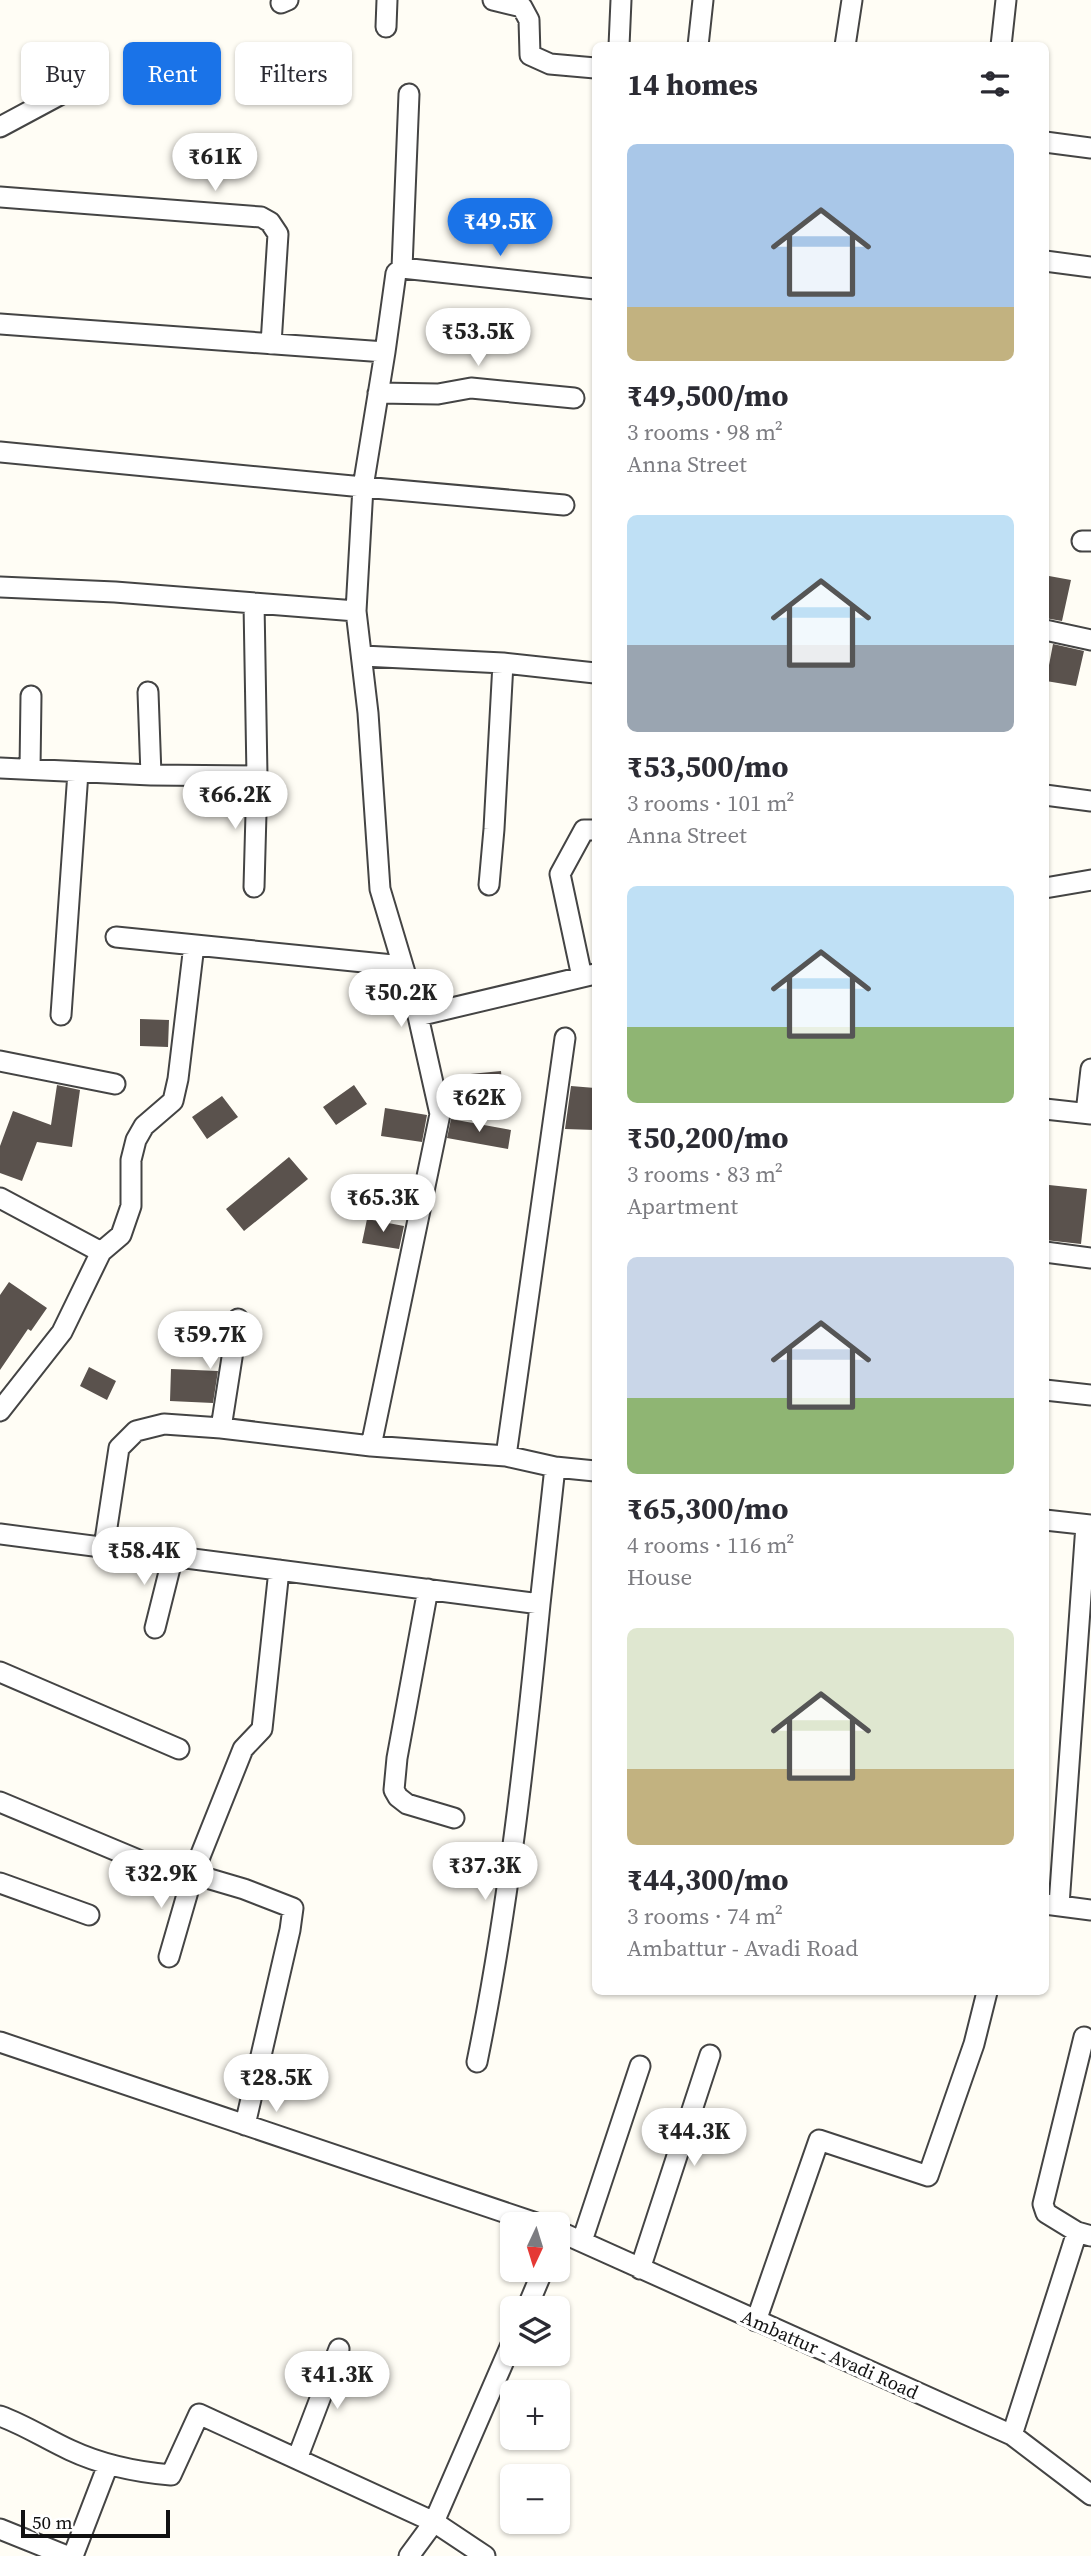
<!DOCTYPE html>
<meta charset="utf-8">
<style>
body{margin:0;font-family:"Source Serif 4",serif;background:#f2f2f3;color:#2b2b33;height:100vh;display:flex;flex-direction:column;font-size:26px;white-space:nowrap}
*{box-sizing:border-box;margin:0}
p{font-size:23px;color:#7c7c81}
.icon{flex:none;width:38px;height:38px;fill:none;stroke:currentColor;stroke-width:2;stroke-linecap:round;stroke-linejoin:round}
.map{position:relative;flex:1;overflow:hidden}
.side{position:absolute;left:592px;top:42px;width:457px;height:1953px;display:flex;flex-direction:column;background:#fff;border-radius:10px;box-shadow:0 2px 5px #0004}
.side>*{flex:none}
.guide{position:absolute;left:21px;top:42px;width:466px;height:63px;display:flex;gap:14px}
.needle{width:46px;rotate:184deg}
.controls{position:absolute;left:500px;top:2212px;display:grid;gap:14px}
.controls a{display:grid;place-items:center;width:70px;height:70px;border-radius:10px;background:#fff;box-shadow:0 2px 5px #0004;font-size:35px}
.scale{position:absolute;left:21px;bottom:18px;width:149px;box-sizing:border-box;padding-left:7px;border:4px solid #111;border-top:0;font-size:19px;line-height:24px;white-space:nowrap;color:#111;-webkit-text-stroke:5px #fff;paint-order:stroke}
.price{position:absolute;translate:-50% -60px;padding:0 16px;border-radius:24px;background:#fff;color:#222;font-size:23px;line-height:46px;filter:drop-shadow(0 2px 4px #0008)}
.price::after{content:'';position:absolute;left:50%;top:42px;width:21px;height:16px;margin-left:-10px;background:inherit;clip-path:polygon(0 0,100% 0,50% 100%)}
.price.active{background:#1a73e8;color:#fff}
ul{padding:0;list-style:none}
li{display:grid;align-content:center;gap:14px;height:371px;padding:0 35px}
li span{display:grid;place-items:center;height:217px;border-radius:10px;color:#555}
li>.icon{margin-inline-start:auto}
span .icon{width:126px;height:126px;fill:#fffc;stroke-width:1}
li b{font-size:30px}
h2{display:flex;justify-content:space-between;align-items:center;height:84px;padding:0 35px;font-size:30px}
.chip{padding:0 24px;border-radius:10px;background:#fff;box-shadow:0 2px 5px #0004;font-size:24px;line-height:63px}
.chip.active{background:#1a73e8;color:#fff}
.map>svg:first-child{display:block}
.building{fill:#5a524d}
.lines{fill:none;stroke-linecap:round;stroke-linejoin:round}
.minor-casing{stroke:#444;stroke-width:23}
.minor{stroke:#fff;stroke-width:19}
.labels{text-anchor:middle;dominant-baseline:central;stroke-width:7;stroke-linejoin:round;paint-order:stroke}
.street-label{font-size:19px;fill:#111;stroke:#fff}
</style>
<div class="map">
<svg width="1091" height="2556" viewBox="0 0 1091 2556">
<rect width="100%" height="100%" fill="#fffdf5"/>
<path class="building" d="M1049,576l22,4 -9,41 -17,-3v-23z
M1053,644l31,7 -8,35 -30,-5z
M140,1019l29,1 -1,27 -28,-1z
M501,1071l2,25 -41,3 -2,-24z
M57,1085l23,5 -8,57 -35,-5 -15,39 -22,-8v-27l13,-35 38,14z
M354,1085l13,19 -31,21 -13,-18z
M571,1086l24,2v42l-30,-1z
M222,1096l16,21 -31,22 -15,-22z
M385,1108l42,7 -5,27 -41,-6z
M451,1119l60,11 -3,19 -61,-11z
M289,1157l19,22 -64,52 -18,-22z
M1049,1185l38,4 -6,55 -36,-4z
M367,1219l37,7 -5,23 -37,-6z
M9,1282l38,26 -16,23 -3,-2 -28,41v-75z
M89,1367l27,14 -9,19 -27,-14z
M171,1369l47,2 -5,32 -43,-2z"/>
<g class="lines">
<g class="minor-casing">
<path id="minor" d="M493,0l29,7 7,13 1,35 20,9 45,4
M281,3l7,-3
M386,27l1,-27
M619,46l2,-46
M698,46l5,-46
M845,46l7,-46
M1001,46l5,-46
M0,127l97,-52
M1045,142l46,6
M0,197l261,20 9,5 8,12 -7,110
M1045,261l46,6
M402,268l193,21
M0,324l385,28 11,-79 6,-5 7,-174
M378,393l60,1 33,-6 103,10
M0,452l363,35 22,-135
M1082,541h9
M0,587l115,5 241,19 7,-124 201,18
M254,603l3,173 -3,111
M356,611l12,102 12,176 38,127 22,98 -69,332
M1045,630l46,10
M363,656l140,7 92,10
M148,692l3,83
M0,768l151,7 106,1
M30,769l1,-73
M1045,795l46,6
M489,885l5,-56 9,-166
M1045,888l46,-8
M116,937l287,29
M582,977l-22,-103 24,-44h11
M61,1015l17,-243
M418,1016l177,-42
M0,1061l115,23
M1045,1109l46,5
M1086,1113l5,-44
M0,1198l101,54
M1045,1252l46,6
M1045,1390l46,5
M0,1411l62,-79 39,-80 20,-17 10,-29v-46l5,-20 8,-14 29,-25 5,-22 16,-134
M221,1428l17,-109
M506,1456l59,-418
M1045,1520l46,5
M0,1534l540,70 15,-137 40,4
M104,1547l15,-99 17,-17 28,-7 57,4 150,18 135,10 49,11
M428,1589l-31,169 -3,32 4,7 9,7 47,14
M155,1628l18,-72
M0,1672l179,77
M0,1802l141,59
M0,1883l89,32
M1045,1904l46,6
M1059,1905l27,-380
M169,1957l24,-83
M0,2042l539,182
M477,2062c31,-152 48,-305 63,-458
M245,2125l45,-195 3,-22 -49,-19 -51,-15 50,-125 19,-20 17,-159
M558,2231l454,204 79,60
M1077,2232l-31,-19 -3,-9 41,-167
M582,2241l58,-175
M640,2269l70,-214
M527,2308l16,-38
M756,2321l63,-181 109,36 46,-132 13,-52
M0,2416c25,9 46,23 70,34 32,15 66,22 101,25l28,-61 235,108 51,34
M1012,2435l65,-203 14,4
M297,2459l42,-110
M0,2529l67,27
M73,2556l35,-91
M409,2556l25,-34 79,-182"/>
</g>
<use href="#minor" class="minor"/>
</g>
<g class="labels">
<g class="street-label">
<text transform="translate(830 2354) rotate(24)">Ambattur - Avadi Road</text>
</g>
</g>
</svg>
<div class="controls">
<a><svg class="needle" viewBox="-14 -14 28 28"><path d="M0-13l5 13h-10z" fill="#e53935"/><path d="M0 13l5-13h-10z" fill="#7c7c81"/></svg></a>
<a><svg class="icon" aria-label="layers" viewBox="0 0 24 24"><path d="M12 4l9 5-9 5-9-5zM3 14l9 5 9-5"/></svg></a>
<a>+</a>
<a>−</a>
</div>
<div class="scale">50 m</div>
<b class="price" style="left:215px;top:193px">₹61K</b>
<b class="price active" style="left:500px;top:258px">₹49.5K</b>
<b class="price" style="left:478px;top:368px">₹53.5K</b>
<b class="price" style="left:235px;top:831px">₹66.2K</b>
<b class="price" style="left:401px;top:1029px">₹50.2K</b>
<b class="price" style="left:479px;top:1134px">₹62K</b>
<b class="price" style="left:383px;top:1234px">₹65.3K</b>
<b class="price" style="left:210px;top:1371px">₹59.7K</b>
<b class="price" style="left:144px;top:1587px">₹58.4K</b>
<b class="price" style="left:485px;top:1902px">₹37.3K</b>
<b class="price" style="left:161px;top:1910px">₹32.9K</b>
<b class="price" style="left:276px;top:2114px">₹28.5K</b>
<b class="price" style="left:694px;top:2168px">₹44.3K</b>
<b class="price" style="left:337px;top:2411px">₹41.3K</b>
<div class="guide">
<a class="chip">Buy</a>
<a class="chip active">Rent</a>
<a class="chip">Filters</a>
</div>
<section class="side">
<h2>14 homes<svg class="icon" aria-label="filters" viewBox="0 0 24 24"><path d="M4 7h16M4 17h16"/><circle cx="9" cy="7" r="2"/><circle cx="15" cy="17" r="2"/></svg></h2>
<ul>
<li><span style="background:linear-gradient(#a9c7e8 75%,#c2b280 0)"><svg class="icon" aria-label="home" viewBox="0 0 24 24"><path d="M3 11l9-7 9 7M6 9v11h12V9"/></svg></span><div><b>₹49,500/mo</b><p>3 rooms · 98 m²</p><p>Anna Street</p></div></li>
<li><span style="background:linear-gradient(#bfe0f5 60%,#9aa5b1 0)"><svg class="icon" aria-label="home" viewBox="0 0 24 24"><path d="M3 11l9-7 9 7M6 9v11h12V9"/></svg></span><div><b>₹53,500/mo</b><p>3 rooms · 101 m²</p><p>Anna Street</p></div></li>
<li><span style="background:linear-gradient(#bfe0f5 65%,#8fb573 0)"><svg class="icon" aria-label="home" viewBox="0 0 24 24"><path d="M3 11l9-7 9 7M6 9v11h12V9"/></svg></span><div><b>₹50,200/mo</b><p>3 rooms · 83 m²</p><p>Apartment</p></div></li>
<li><span style="background:linear-gradient(#c9d6e8 65%,#8fb573 0)"><svg class="icon" aria-label="home" viewBox="0 0 24 24"><path d="M3 11l9-7 9 7M6 9v11h12V9"/></svg></span><div><b>₹65,300/mo</b><p>4 rooms · 116 m²</p><p>House</p></div></li>
<li><span style="background:linear-gradient(#dfe7d0 65%,#c2b280 0)"><svg class="icon" aria-label="home" viewBox="0 0 24 24"><path d="M3 11l9-7 9 7M6 9v11h12V9"/></svg></span><div><b>₹44,300/mo</b><p>3 rooms · 74 m²</p><p>Ambattur - Avadi Road</p></div></li>
</ul>
</section>
</div>
